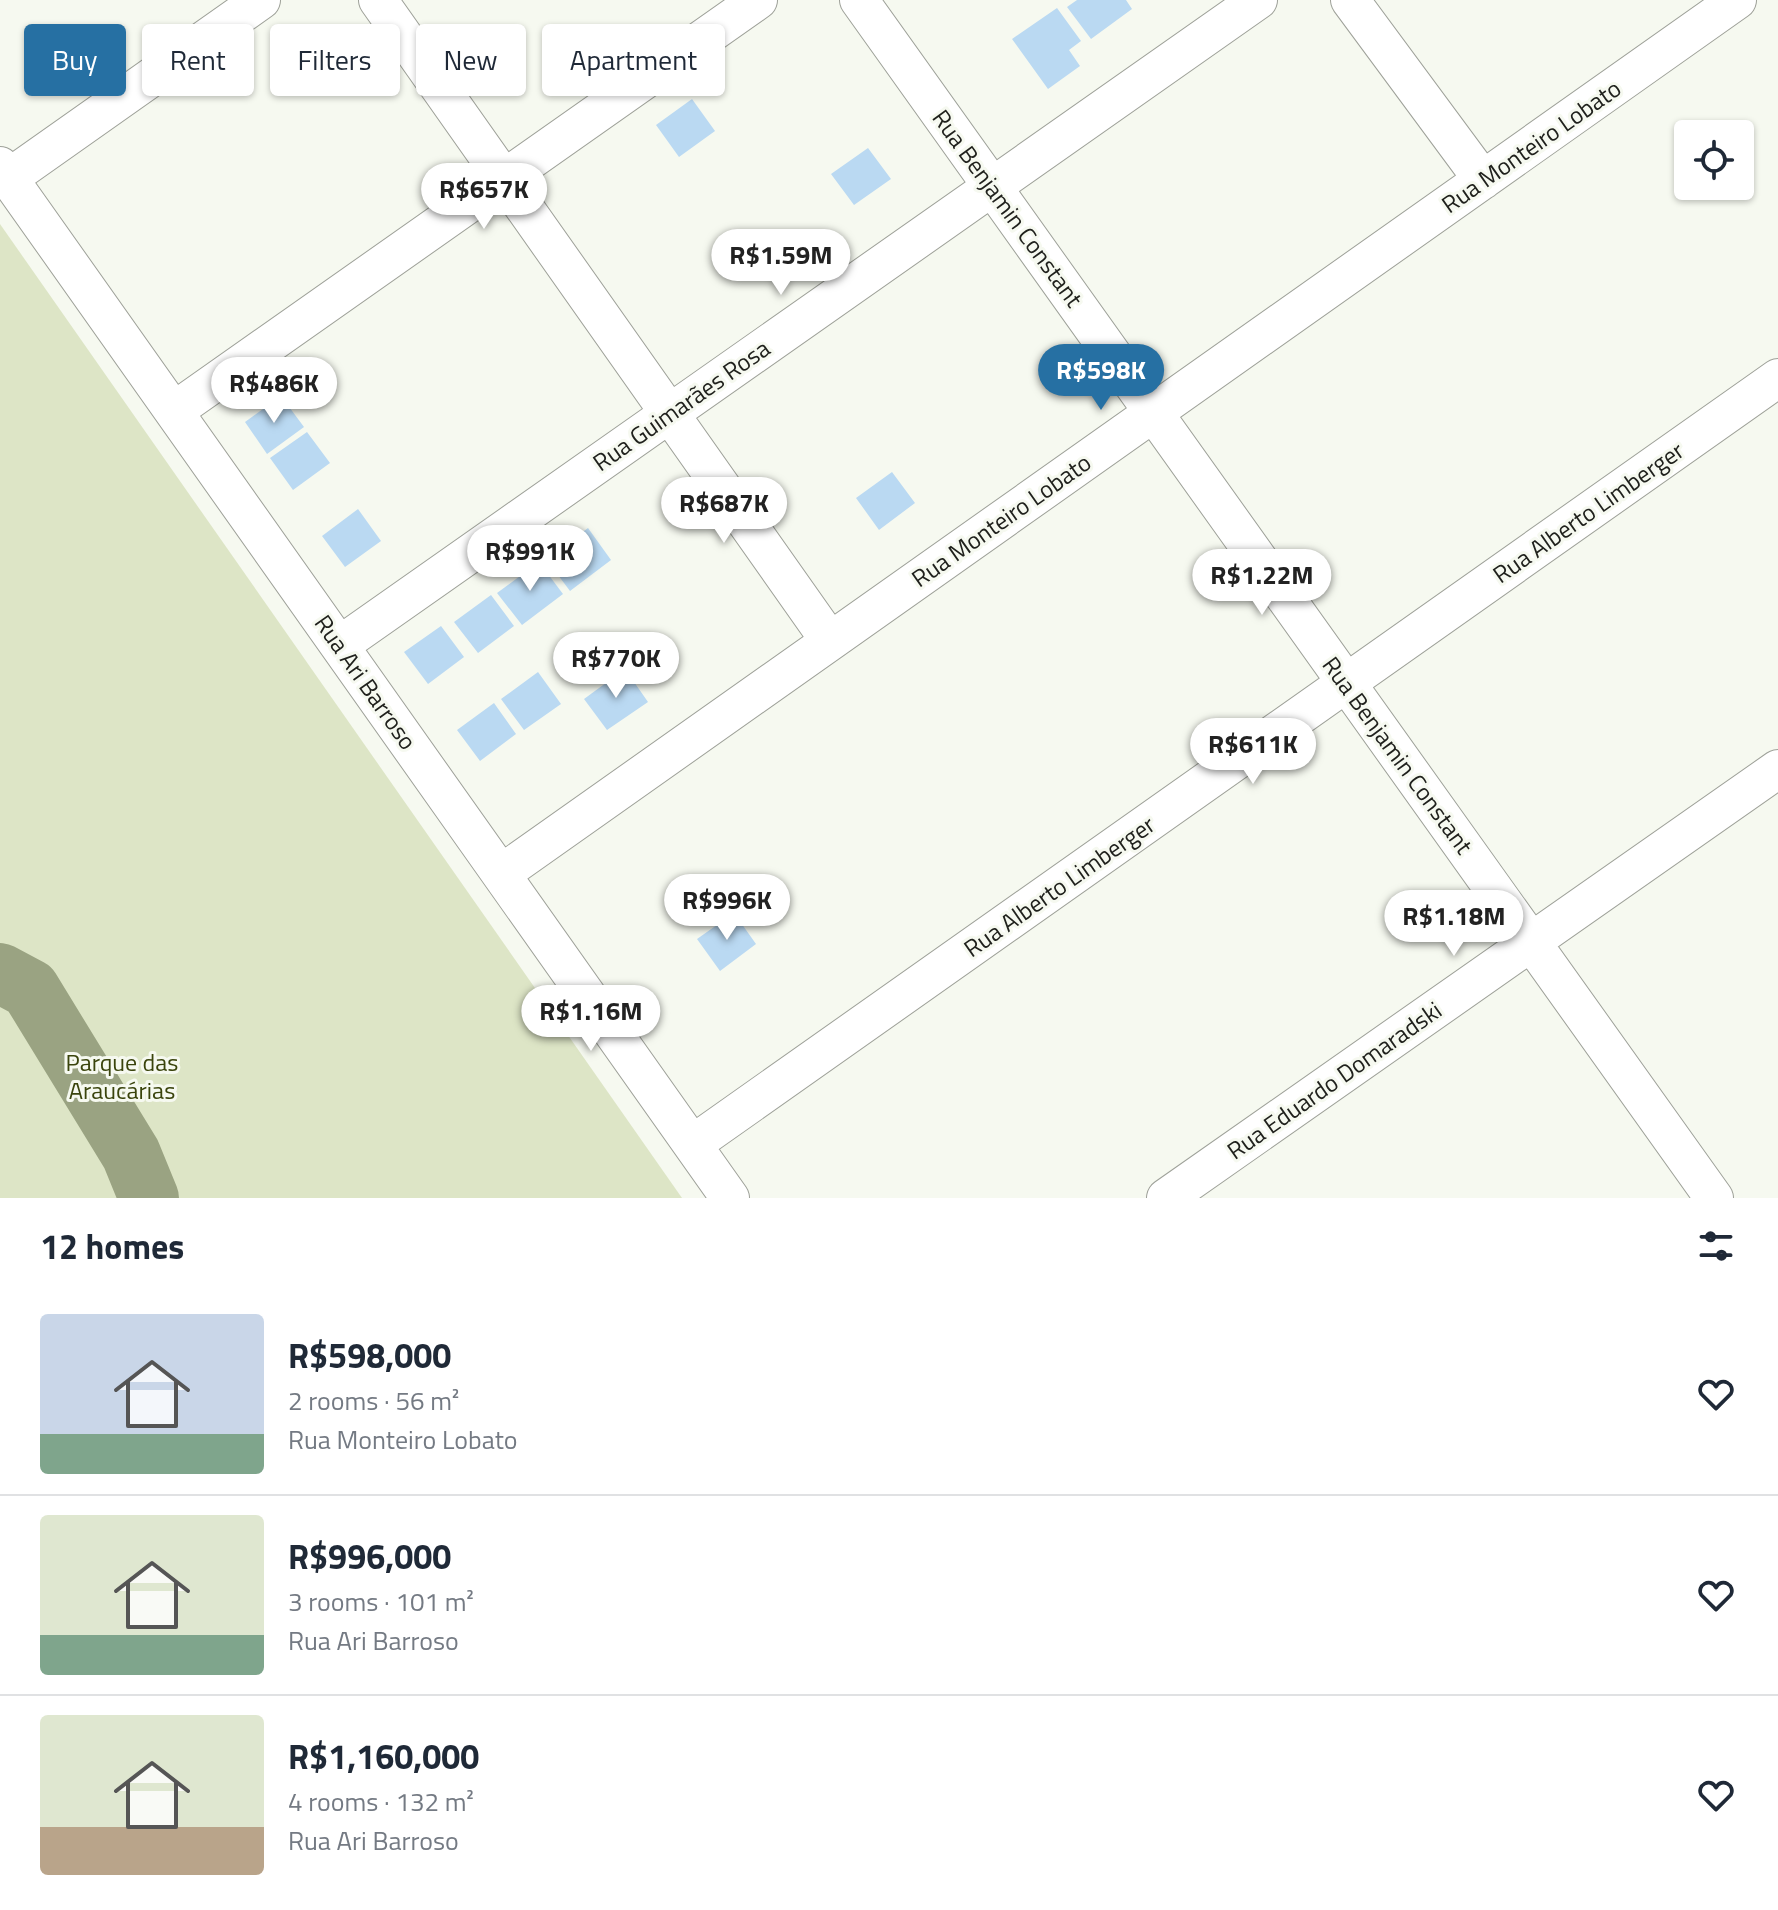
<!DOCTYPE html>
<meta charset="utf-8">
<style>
body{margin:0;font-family:"Titillium Web",sans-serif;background:#f2f2f3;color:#1f2937;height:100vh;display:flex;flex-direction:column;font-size:30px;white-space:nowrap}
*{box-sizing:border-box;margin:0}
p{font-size:26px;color:#747a83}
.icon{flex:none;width:44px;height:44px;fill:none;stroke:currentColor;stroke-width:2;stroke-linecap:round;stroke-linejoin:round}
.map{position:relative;height:1198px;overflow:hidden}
.details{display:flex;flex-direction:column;background:#fff;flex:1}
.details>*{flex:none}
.top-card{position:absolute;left:24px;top:24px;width:800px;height:72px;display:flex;gap:16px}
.controls{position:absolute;left:1674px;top:120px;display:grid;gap:16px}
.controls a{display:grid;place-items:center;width:80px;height:80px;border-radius:8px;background:#fff;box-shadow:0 2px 6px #0004;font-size:40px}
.price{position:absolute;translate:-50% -68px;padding:0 18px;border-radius:28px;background:#fff;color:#222;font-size:26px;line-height:52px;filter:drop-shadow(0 2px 4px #0008)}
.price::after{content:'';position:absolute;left:50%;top:48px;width:24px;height:18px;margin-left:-12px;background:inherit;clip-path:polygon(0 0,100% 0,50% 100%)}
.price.current{background:#2670a3;color:#fff}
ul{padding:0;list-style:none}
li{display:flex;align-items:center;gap:24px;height:200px;padding:0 40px}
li+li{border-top:2px solid #e0e1e3}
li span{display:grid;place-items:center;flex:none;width:224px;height:160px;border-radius:8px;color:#555}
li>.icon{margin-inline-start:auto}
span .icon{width:96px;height:96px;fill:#fffc;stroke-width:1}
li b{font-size:34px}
h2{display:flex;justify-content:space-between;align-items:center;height:96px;padding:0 40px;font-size:34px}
.chip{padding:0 28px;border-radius:8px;background:#fff;box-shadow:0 2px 6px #0004;font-size:28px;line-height:72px}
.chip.current{background:#2670a3;color:#fff}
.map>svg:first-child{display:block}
.green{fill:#dde5c6}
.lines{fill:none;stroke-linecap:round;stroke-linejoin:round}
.river{stroke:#9aa382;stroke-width:60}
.building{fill:#bad9f2}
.minor-casing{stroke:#9ea199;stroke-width:40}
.minor{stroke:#fff;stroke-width:38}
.labels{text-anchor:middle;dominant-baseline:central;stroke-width:6;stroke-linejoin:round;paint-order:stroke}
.street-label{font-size:24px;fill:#20211d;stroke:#f6f9f0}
.park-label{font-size:24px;fill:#3a440c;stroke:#f6f9f0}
</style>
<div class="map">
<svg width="1778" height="1198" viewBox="0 0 1778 1198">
<rect width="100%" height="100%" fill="#f6f9f0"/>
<path class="green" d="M0,224l682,974h-682z"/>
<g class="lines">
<path class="river" d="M0,973l30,16 101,165 18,44"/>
</g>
<path class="building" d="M1077,0h49l6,9 -41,30 -24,-32z
M1057,8l24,33 -12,9 11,16 -32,23 -36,-50z
M692,99l23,32 -36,26 -23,-32z
M868,148l23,31 -37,26 -23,-31z
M281,396l23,31 -37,27 -22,-32z
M307,432l23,31 -37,27 -23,-32z
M892,472l23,31 -36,27 -23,-32z
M358,509l23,32 -36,26 -23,-31z
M588,528l23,32 -41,31 -24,-32z
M539,562l24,32 -41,31 -25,-32z
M491,595l23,31 -36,27 -24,-31z
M441,626l23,31 -36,27 -24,-32z
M625,669l23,33 -41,28 -23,-31z
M538,672l23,32 -37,26 -23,-31z
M494,703l22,31 -36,27 -23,-31z
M734,913l22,31 -36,27 -23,-32z"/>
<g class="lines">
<g class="minor-casing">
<path id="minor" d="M378,0l452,641
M859,0l855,1198
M1350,0l133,180
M0,166l730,1032
M9,178l252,-178
M174,411l584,-411
M340,645l918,-645
M501,874l1236,-874
M693,1144l1085,-766
M1166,1198l612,-429"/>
</g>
<use href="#minor" class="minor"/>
</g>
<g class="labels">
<g class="street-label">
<text transform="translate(1531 146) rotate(-35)">Rua Monteiro Lobato</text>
<text transform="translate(1008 208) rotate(54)">Rua Benjamin Constant</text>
<text transform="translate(681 405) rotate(-35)">Rua Guimarães Rosa</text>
<text transform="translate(1588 512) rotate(-35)">Rua Alberto Limberger</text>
<text transform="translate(1001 520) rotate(-35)">Rua Monteiro Lobato</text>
<text transform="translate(366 682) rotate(55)">Rua Ari Barroso</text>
<text transform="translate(1398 755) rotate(54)">Rua Benjamin Constant</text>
<text transform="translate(1059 886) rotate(-35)">Rua Alberto Limberger</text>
<text transform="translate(1334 1080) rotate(-35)">Rua Eduardo Domaradski</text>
</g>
<g class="park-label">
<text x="122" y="1062">Parque das<tspan x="122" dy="28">Araucárias</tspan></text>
</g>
</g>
</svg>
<div class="controls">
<a><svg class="icon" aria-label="locate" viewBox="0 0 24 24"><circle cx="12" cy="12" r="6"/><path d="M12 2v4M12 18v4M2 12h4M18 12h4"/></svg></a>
</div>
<b class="price" style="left:484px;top:231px">R$657K</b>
<b class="price" style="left:781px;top:297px">R$1.59M</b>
<b class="price current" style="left:1101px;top:412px">R$598K</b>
<b class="price" style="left:274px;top:425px">R$486K</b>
<b class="price" style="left:724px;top:545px">R$687K</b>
<b class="price" style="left:530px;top:593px">R$991K</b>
<b class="price" style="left:1262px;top:617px">R$1.22M</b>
<b class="price" style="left:616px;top:700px">R$770K</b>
<b class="price" style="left:1253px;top:786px">R$611K</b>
<b class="price" style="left:727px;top:942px">R$996K</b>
<b class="price" style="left:1454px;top:958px">R$1.18M</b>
<b class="price" style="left:591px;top:1053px">R$1.16M</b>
<div class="top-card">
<a class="chip current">Buy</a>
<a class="chip">Rent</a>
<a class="chip">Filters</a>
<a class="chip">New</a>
<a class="chip">Apartment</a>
</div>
</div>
<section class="details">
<h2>12 homes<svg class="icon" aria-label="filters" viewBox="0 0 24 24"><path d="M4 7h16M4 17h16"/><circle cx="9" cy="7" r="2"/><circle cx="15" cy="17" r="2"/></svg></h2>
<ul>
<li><span style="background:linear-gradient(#c9d6e8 75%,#7fa58c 0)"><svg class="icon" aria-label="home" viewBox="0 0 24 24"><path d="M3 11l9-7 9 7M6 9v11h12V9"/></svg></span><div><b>R$598,000</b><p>2 rooms · 56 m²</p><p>Rua Monteiro Lobato</p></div><svg class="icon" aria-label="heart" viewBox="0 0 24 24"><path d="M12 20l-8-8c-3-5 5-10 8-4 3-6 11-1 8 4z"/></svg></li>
<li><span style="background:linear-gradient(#dfe7d0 75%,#7fa58c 0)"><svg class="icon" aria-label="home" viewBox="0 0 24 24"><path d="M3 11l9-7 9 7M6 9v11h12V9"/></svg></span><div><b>R$996,000</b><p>3 rooms · 101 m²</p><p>Rua Ari Barroso</p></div><svg class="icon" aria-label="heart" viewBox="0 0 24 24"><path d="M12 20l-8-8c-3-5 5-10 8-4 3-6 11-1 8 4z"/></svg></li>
<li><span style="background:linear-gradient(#dfe7d0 70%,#b9a48a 0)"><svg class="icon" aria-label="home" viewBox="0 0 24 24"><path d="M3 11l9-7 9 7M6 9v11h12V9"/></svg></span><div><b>R$1,160,000</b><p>4 rooms · 132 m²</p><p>Rua Ari Barroso</p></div><svg class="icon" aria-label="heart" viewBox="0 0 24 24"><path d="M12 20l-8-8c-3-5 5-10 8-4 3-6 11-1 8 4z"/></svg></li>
</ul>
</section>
